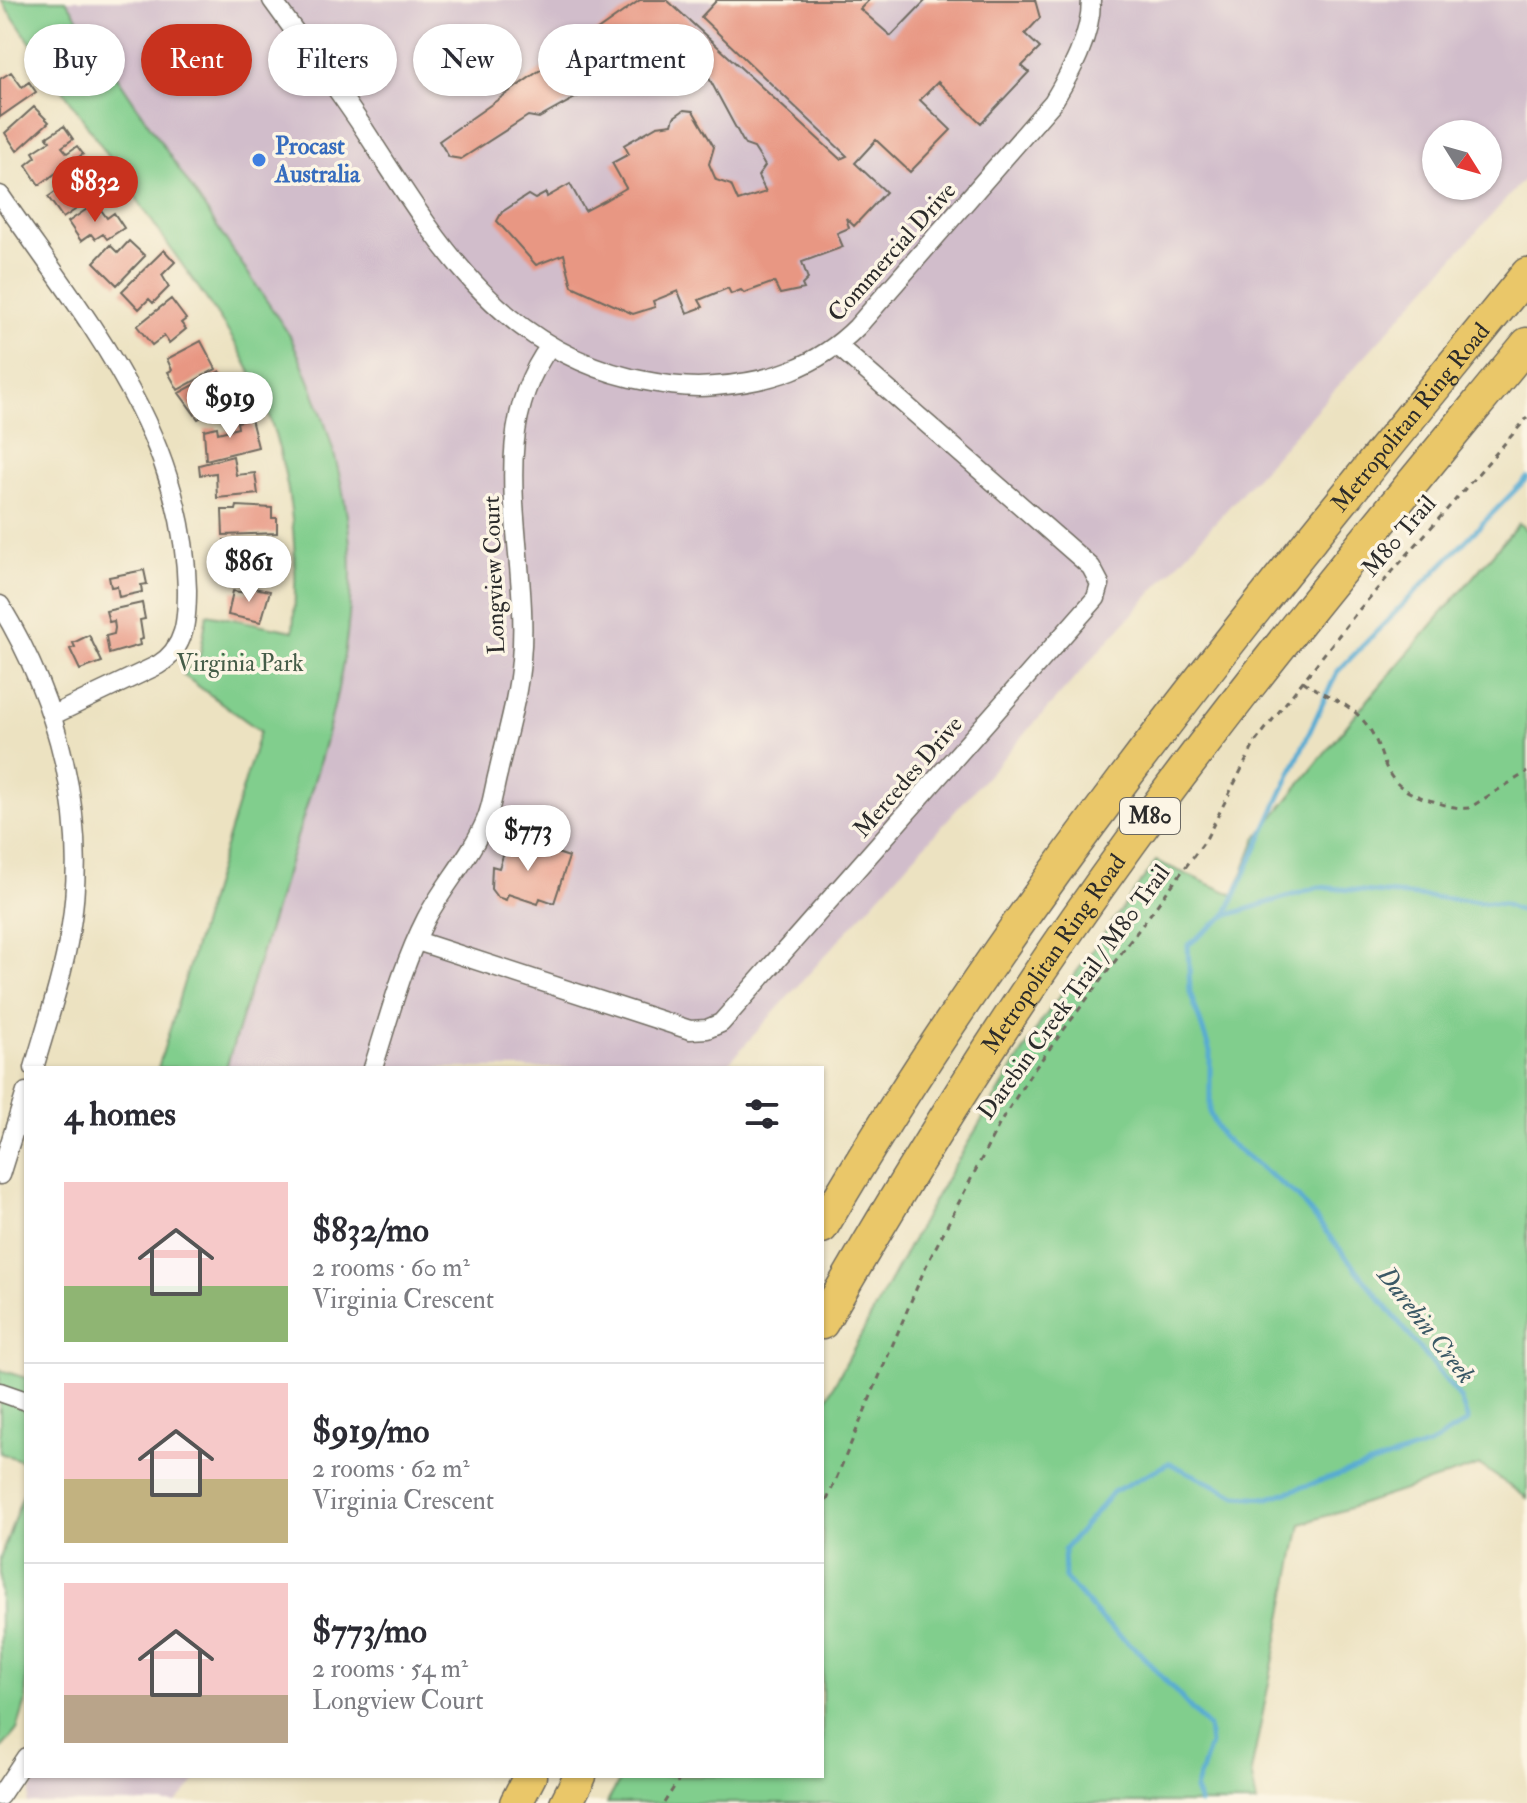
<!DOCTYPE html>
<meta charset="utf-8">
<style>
body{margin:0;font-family:"IM FELL Double Pica",serif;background:#f2f2f3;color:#2b2b33;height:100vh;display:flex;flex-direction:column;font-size:30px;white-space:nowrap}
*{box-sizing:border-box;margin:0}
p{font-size:26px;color:#7c7c81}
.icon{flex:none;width:44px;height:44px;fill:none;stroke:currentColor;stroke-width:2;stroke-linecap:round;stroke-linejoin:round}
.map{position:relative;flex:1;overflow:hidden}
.drawer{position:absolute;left:24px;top:1066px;width:800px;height:712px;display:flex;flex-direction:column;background:#fff;border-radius:0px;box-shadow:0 2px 6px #0004}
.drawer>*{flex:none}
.hud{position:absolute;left:24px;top:24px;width:800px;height:72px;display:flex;gap:16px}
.needle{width:52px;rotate:127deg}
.tools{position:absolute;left:1422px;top:120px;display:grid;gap:16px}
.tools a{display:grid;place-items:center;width:80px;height:80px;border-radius:50%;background:#fff;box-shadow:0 2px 6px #0004;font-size:40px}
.price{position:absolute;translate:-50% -68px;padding:0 18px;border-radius:28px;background:#fff;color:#222;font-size:26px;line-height:52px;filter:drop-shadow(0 2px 4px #0008)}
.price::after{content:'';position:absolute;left:50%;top:48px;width:24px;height:18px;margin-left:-12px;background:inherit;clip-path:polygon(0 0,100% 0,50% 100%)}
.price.on{background:#c8321e;color:#fff}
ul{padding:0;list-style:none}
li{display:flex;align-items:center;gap:24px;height:200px;padding:0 40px}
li+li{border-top:2px solid #e1e1e2}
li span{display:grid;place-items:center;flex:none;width:224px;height:160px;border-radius:0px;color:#555}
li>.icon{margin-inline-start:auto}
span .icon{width:96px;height:96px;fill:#fffc;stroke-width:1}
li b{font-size:34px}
h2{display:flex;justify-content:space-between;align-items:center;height:96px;padding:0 40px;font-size:34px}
.tag{padding:0 28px;border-radius:36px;background:#fff;box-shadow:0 2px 6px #0004;font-size:28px;line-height:72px}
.tag.on{background:#c8321e;color:#fff}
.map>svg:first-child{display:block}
.industrial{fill:#d1bdcb;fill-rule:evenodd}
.green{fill:#81ce8d;stroke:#567c5c;stroke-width:2}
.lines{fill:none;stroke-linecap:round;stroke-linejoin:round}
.stream{stroke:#56abd2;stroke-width:5}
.building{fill:#e89783}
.street-casing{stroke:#6f6b60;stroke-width:21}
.highway-casing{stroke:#6f6b60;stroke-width:35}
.path{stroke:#6f6b60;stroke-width:3;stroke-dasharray:6 6;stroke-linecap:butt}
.street{stroke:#fff;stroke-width:18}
.highway{stroke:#eac769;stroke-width:32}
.shop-dot{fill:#3f7fe0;stroke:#fcf5e5;stroke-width:3}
.labels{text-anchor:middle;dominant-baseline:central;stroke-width:7;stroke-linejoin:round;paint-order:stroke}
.shield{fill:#fcf5e5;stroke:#6a6863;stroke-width:2}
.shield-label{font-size:22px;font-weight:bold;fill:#2b2b2b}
.shop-label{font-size:24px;font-weight:bold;fill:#366cbe;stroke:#fcf5e5;text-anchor:start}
.street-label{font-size:24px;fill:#2b2b2b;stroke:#fcf5e5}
.park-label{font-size:24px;fill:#455c48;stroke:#fcf5e5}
.water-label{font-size:26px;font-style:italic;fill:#3a5865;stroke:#fcf5e5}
</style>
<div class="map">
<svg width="1527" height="1803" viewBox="0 0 1527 1803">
<rect width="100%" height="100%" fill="#fcf5e5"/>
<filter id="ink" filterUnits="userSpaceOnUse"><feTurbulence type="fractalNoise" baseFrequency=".0125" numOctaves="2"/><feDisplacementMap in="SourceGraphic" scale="16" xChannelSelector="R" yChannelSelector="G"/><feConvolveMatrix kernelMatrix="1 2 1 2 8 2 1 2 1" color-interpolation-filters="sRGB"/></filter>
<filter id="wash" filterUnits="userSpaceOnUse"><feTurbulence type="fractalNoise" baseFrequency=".006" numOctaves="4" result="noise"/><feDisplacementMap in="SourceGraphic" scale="32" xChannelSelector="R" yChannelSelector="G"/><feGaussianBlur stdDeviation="1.8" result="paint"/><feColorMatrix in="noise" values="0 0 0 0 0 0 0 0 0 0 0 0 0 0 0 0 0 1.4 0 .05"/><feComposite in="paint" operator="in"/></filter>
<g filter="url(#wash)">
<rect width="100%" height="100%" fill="#ece2c1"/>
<path class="industrial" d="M66,0h1461v176l-803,892h-498l101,-329 14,-255 -28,-96 -23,-52zM1436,134h52v52h-52z
M35,1776h166l-25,27h-149z"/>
<path class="green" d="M1,0h65l224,336c30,66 55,135 60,209 7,104 -26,204 -56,302 -23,74 -45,147 -68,221h-68l102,-337 -77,-56 17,-20 7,-41 86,17c8,-95 -5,-193 -52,-278 -25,-44 -57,-84 -85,-126 -51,-76 -103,-152 -155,-227z
M1519,523l8,8v967l-47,-33 -179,59 -50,248 6,31h-650l15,-27h200v-369l114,-211 105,-174 115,-161 78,34 22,-56 100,-125z
M0,1370l26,8v84l-26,-9z
M26,1486v215l-9,29 -17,20v-191z"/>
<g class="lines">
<path class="stream" d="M1226,915l111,-243 190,-194
M1200,1803l-5,-13 15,-45 -2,-18 -68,-74 -38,-33 -37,-42 -1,-28 49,-58 56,-29 68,33 32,2 161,-53 38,-24 -8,-23 -162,-201 -76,-60 -12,-23v-63l-20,-59 -2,-47 37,-29 94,-29 185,17 23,10"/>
</g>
<g id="blocks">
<path class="building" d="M640,0h27l173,159 7,-3 -146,-139 16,-17h152l-9,9 31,27 35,-36h109l5,18 -15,16 15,14 -18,18 7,6 -48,51 -43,-41 -18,18 31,30 -41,42 -34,-32 -21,23 31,29 -32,34 -8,-8 3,10 -12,5 6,14 -41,15 6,17 -6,6 2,4 -24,5 -6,-12 -30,11 -3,-3 -10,4 -3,-6 -29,12 4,7 -16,6 -9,-22 -25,10 2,6 -22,7 -61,-28 -8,-32 -28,11 -39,-44 5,-9 26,-17 7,4 11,-6 1,4 23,-13 15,27 19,-10 22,-13 -14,-25 17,-9 -5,-9 33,-19 15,-2 2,-7 10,-7 9,1 21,36 -5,17 7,16 15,5 7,16 28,-9 -8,-16 7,-10 -4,-7 -7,-11 -9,-3 -42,-78 -10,4 -14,-28 -14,9 -6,-13 -20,10 5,10 -36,21 -5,-5 -10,5 -10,8 -1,6 -43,24 -11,-2 -67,43 -12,-2 -10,-16z
M11,72l11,15 7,-5 7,10 -36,25v-38z
M34,107l15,15 -32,29 -12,-18z
M64,126l9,13 -11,8 5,6 10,-7 6,8 -44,31 -13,-20 10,-8 -3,-5 17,-11 -3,-4z
M75,171l18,27 -30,20 -15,-21 13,-9 -3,-4z
M96,203l11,15 7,-5 10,15 -17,11 -4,-5 -8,5 -4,-5 -10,7 -13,-19z
M129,241l16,15 -28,29 -23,-23 16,-17 8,8z
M164,250l11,12 -13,13 7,12 -16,16 -4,-4 -10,10 -17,-18z
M171,299l15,20 -5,4 5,6 -17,14 -5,-7 -12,9 -15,-19z
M201,341l15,28 -38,21 -10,-18 4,-2 -5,-11z
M220,371l10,18 -19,10 5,10 -18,10 -19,-26z
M251,419l7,28 -52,13 -2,-30 13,-3 1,6 20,-5 -1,-6z
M233,456l3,19 19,-2 3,21 -41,4 -1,-25 -16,2 -1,-10z
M237,506l35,2v10h5v15l-54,2 -1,-25h14z
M264,539l-2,31 -23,1v-7l-14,1 -1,-25z
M144,570l3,14 -6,1 1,7 -23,5 -2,-11 -6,1 -2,-10z
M248,587l22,4 -9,31 -33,-7 5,-24 14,2z
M142,603l3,16 -5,1 3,19 -4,1 1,5 -31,9 -3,-18 8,-2 1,-6 -1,-7 -5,1 -3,-11z
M89,635l13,27 -22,8 -10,-21 5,-2 -2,-4z
M509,837l60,20 -15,46 -14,-5 -2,6 -30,-10 -2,6 -9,-3 -6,-8 1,-23 7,2z"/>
</g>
</g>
<g filter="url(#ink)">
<use href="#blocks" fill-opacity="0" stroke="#6f6b60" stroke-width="2"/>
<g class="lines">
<g class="street-casing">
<path id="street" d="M272,0c31,43 63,85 92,129 71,109 131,216 267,249 28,6 56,11 84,8 55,-4 102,-19 142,-59l196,-225c18,-30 38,-65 38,-102
M0,195c85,124 184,236 187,395 0,29 -1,58 -29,75l-105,50
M0,605c59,97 89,214 70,327 -8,47 -23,91 -36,136
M417,941l273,89 17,-1 14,-6 375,-425 4,-14 -9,-17 -253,-221
M373,1068c16,-50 29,-102 53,-149 18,-34 45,-63 60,-99 6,-14 8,-32 12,-47 8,-37 20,-75 23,-113 10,-104 -39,-223 29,-314
M0,1175l26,-83
M0,1392l26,9
M0,1796l26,-39"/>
</g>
<g class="highway-casing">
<g id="highway">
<path id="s1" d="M822,1227c200,-343 455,-646 705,-953"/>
<path id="s2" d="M822,1323c95,-165 196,-326 308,-480 125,-172 262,-335 397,-499"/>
<path d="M516,1803l14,-27"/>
<path d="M566,1803l14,-27"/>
</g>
</g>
<path class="path" d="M1303,681c16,12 38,19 53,32 39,36 12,71 77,88 12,4 23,8 36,7l58,-36
M822,1512l103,-244 75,-145 30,-48 175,-234 51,-100 101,-129 170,-194
M664,1803l17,-27"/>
<use href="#street" class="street"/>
<use href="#highway" class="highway"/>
</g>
</g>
<circle class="shop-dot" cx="259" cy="160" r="8"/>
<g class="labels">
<rect class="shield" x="1120" y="798" width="60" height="36" rx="6"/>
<g class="shield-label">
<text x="1150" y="816">M80</text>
</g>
<g class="shop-label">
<text x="275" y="146">Procast<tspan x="275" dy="28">Australia</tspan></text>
</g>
<g class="street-label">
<text transform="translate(892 252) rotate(-48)">Commercial Drive</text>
<text stroke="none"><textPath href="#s1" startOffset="1002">Metropolitan Ring Road</textPath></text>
<text transform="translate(1399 536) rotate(-49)">M80 Trail</text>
<text transform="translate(494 575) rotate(-92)">Longview Court</text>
<text transform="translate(908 777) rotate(-49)">Mercedes Drive</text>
<text stroke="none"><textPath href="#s2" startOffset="436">Metropolitan Ring Road</textPath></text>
<text transform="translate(1074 992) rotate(-54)">Darebin Creek Trail / M80 Trail</text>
</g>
<g class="park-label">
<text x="240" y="663">Virginia Park</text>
</g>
<g class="water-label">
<text transform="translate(1426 1325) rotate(52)">Darebin Creek</text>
</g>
</g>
</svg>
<div class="tools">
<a><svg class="needle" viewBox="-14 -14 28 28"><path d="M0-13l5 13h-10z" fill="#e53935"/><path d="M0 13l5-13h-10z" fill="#7c7c81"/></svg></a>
</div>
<b class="price on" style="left:95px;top:224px">$832</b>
<b class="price" style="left:230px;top:440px">$919</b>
<b class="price" style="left:249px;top:604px">$861</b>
<b class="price" style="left:528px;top:873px">$773</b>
<div class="hud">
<a class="tag">Buy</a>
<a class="tag on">Rent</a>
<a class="tag">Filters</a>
<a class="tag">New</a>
<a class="tag">Apartment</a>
</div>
<section class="drawer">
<h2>4 homes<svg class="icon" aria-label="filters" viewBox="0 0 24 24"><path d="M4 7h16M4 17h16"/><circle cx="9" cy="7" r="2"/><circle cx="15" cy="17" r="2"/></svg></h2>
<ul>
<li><span style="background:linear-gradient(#f6c9c9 65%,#8fb573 0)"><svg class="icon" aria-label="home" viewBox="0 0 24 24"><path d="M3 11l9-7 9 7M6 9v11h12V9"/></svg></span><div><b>$832/mo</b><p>2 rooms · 60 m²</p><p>Virginia Crescent</p></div></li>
<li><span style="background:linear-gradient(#f6c9c9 60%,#c2b280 0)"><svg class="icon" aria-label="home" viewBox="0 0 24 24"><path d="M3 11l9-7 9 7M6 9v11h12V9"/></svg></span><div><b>$919/mo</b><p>2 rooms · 62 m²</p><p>Virginia Crescent</p></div></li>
<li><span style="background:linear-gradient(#f6c9c9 70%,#b9a48a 0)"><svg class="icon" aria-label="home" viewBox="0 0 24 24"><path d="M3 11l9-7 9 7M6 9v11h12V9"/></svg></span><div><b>$773/mo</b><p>2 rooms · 54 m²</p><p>Longview Court</p></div></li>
</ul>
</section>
</div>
